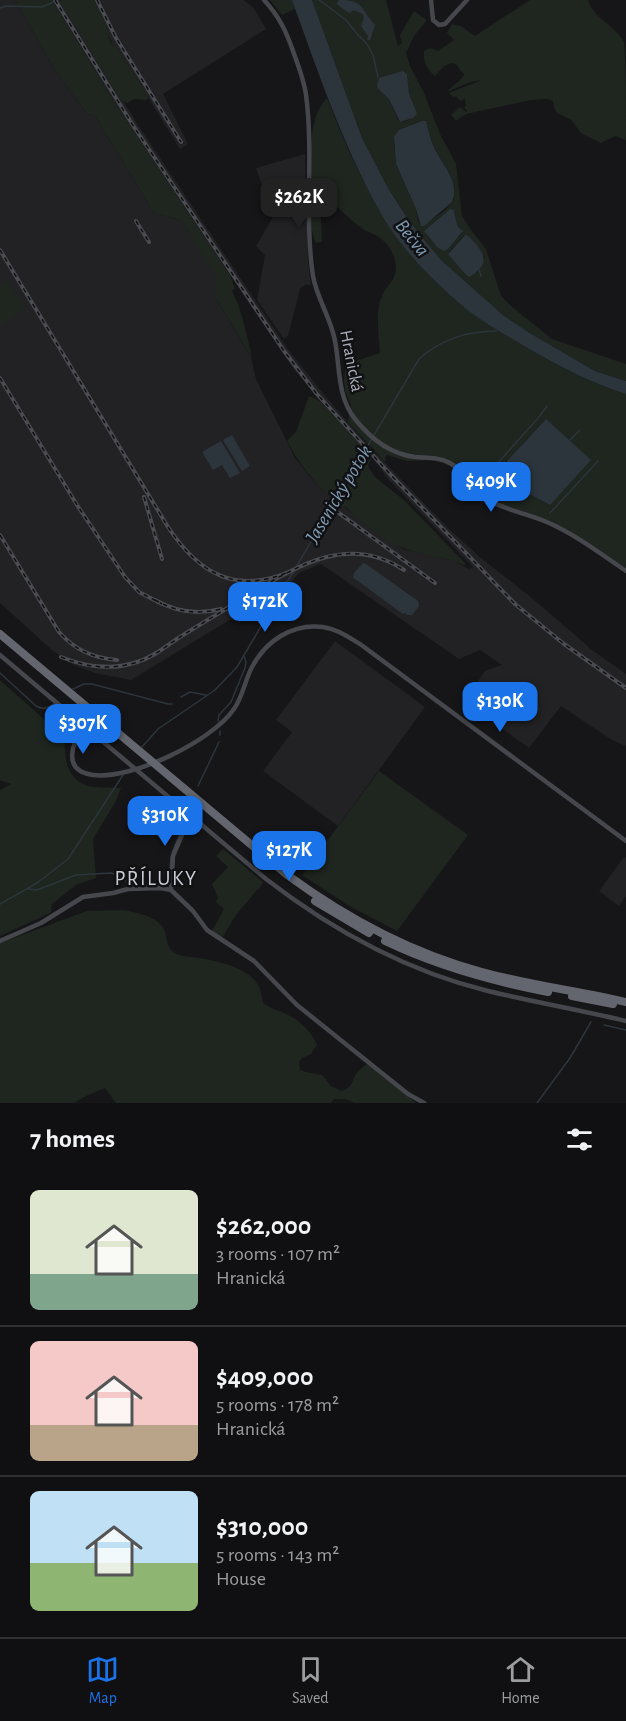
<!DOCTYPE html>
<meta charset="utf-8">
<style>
body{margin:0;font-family:"Alegreya Sans",sans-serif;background:#1e1e20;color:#f1f3f6;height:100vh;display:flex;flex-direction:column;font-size:22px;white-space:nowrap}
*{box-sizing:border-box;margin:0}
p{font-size:20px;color:#9c9d9f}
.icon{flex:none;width:33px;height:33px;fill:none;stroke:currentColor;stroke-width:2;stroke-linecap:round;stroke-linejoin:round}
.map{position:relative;height:1103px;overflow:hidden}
.drawer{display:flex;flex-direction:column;background:#101012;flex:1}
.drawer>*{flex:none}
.price{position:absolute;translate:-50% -51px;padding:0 14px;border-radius:12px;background:#1a73e8;color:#fff;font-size:20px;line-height:39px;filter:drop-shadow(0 2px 3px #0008)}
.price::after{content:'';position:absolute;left:50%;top:36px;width:18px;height:14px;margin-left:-9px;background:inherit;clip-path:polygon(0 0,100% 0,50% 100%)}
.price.active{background:#222;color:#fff}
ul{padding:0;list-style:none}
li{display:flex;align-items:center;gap:18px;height:150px;padding:0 30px}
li+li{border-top:2px solid #303032}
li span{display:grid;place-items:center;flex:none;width:168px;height:120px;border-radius:9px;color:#555}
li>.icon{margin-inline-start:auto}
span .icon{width:72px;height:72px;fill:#fffc;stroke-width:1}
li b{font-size:26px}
h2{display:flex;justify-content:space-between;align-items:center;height:72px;padding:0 30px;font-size:26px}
.tab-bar{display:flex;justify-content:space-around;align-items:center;height:84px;border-top:2px solid #303032;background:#101012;font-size:16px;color:#9c9d9f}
.tab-bar a{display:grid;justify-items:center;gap:3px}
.tab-bar .active{color:#1a73e8}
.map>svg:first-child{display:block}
.built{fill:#222225}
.green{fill:#1e261f;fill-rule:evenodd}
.water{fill:#2c353c}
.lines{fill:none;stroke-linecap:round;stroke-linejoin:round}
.stream{stroke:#2c353c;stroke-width:1.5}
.secondary{stroke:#45474d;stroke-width:4.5}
.highway{stroke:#63666e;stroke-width:8}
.rail-casing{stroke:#4a4c52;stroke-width:4}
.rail{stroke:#111113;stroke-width:1.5;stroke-dasharray:4.5;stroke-linecap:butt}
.labels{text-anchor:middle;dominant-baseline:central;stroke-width:5;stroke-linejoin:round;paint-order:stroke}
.street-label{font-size:18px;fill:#a8adb8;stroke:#111113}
.water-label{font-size:20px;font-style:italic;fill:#7f9bb3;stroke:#111113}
.quarter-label{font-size:21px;letter-spacing:1.5px;fill:#c9ccd4;stroke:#111113}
</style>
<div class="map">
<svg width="626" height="1103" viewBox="0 0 626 1103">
<rect width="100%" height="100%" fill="#161618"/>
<path class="built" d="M0,0h15l40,70 32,44 8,2 59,97 27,7 37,60 -4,15 37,62 5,22 39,79 17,21 19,19 -2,3 8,6h7l41,31 18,11 51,12 15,8 4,-2 -85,-88 -16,-22 -38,-41 -41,-48 -178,-265 -63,-103h8l78,125 149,223 39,49 39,45 83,86 34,31 45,35 61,52v1l38,27v72l-14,-6 -51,-34 -32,42 -65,-47 21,-30 17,-6 -22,-15 -21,9 -138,-95 -22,9 -13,15 -3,-3 -7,3 -30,22 -115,70 -36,-7 -21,-8 -22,-15 -52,-47z
M97,0h146l10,7 13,22 -103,65 25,50 -8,5 -62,-100 -5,-3 -18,-45z
M305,154l3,106 3,25h-6l-5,4 -12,47 -4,3 -27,-39 8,-45 -9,-9 17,-29 -17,-49z
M335,641l90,66 -87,119 -75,-55 29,-39 -16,-12z
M624,857l2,1v38l-7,10 -20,-15z"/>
<path class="green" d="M15,0h37l63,103 115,172 5,14 -3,1c1,5 4,9 6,14 6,17 10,36 14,54l-38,-63 3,-15 -36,-60 -27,-7 -59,-97 -8,-2 -32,-44z
M63,0h34l-2,2c3,7 8,14 11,22 4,10 0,18 12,25l30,48 -1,3 -13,-1 -7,4 -6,-3 -61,-99z
M270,0h22l3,9 -13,6z
M312,0h74l12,46 4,-3 -2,-8 14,-24 13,9 -13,16 -8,17 4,13 14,27 16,41 16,30 6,52 9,14 15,19 15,47 10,10 41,33 74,25v17l-31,-10 -67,-39 -25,-17 -62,-55 -24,-29 -10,-13 -19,-30 -26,-50zM408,82c0,15 9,23 5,36l-10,4 -5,-2 -9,-21 -10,-9zM422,121h4c2,7 4,15 7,23 6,16 28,38 20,56 -5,11 -20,18 -29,25l-5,-2 -3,-14 -20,-45 -2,-20 17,-19zM450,209l5,3v8l7,13 -16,17 -9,-3 -13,-16zM464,235h3l13,14 5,9c-4,10 -7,17 -19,17l-15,-19 -2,-4z
M530,0h58c5,18 27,25 36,42 2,8 2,83 2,98l-11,-4 -14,7c-5,-3 -18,-8 -21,-11 -4,-5 -5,-8 -9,-12 -11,-7 -16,-4 -18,-19 -7,-4 -14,-1 -22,-1l-65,14 -10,7 -5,-6 9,-8 6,5 1,-1 -3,-4 2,-1 -1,-7 -5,2 -4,-5 -3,1 -4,-4 33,-13 -12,2 -23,10c5,-7 16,-12 17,-18l-5,-5 -2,-4 -5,-2 -8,3 -9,10c-8,-6 -12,-15 -11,-25l6,-3 8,3 16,-11 -7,-7 5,-9 9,2 14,10z
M327,98c30,78 68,154 135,207 22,18 45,31 69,45 30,18 61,33 95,44v174l-64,-41 -61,-23 -16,-10 7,-11 11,-3 47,25 -5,-85 -38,41 -13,8 -2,7 -18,15 -17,-21 -12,-6 -13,-4 -25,1 -20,-6 -2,2 1,5 -3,-2 -35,-38 3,-17 -6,-15 -1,-10 2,-16 34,-11c-1,-18 -6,-42 3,-59 3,-7 10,-12 12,-20 4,-12 -5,-29 -15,-36 -6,-5 -14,-6 -20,-11 -17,-13 -28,-29 -48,-36 0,-28 -6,-73 15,-93z
M313,195l7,4 2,41 -1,2 -5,1c-7,-12 -4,-32 -5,-46z
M8,283l3,3 13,21v3l-24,16v-40z
M309,396l11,5 52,56 -4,8 1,3 6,9 30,24 61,63 -2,1c-18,-8 -39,-9 -58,-16 -23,-7 -43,-27 -61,-42h-8l-8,-6 2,-3c-18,-17 -32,-34 -44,-57l9,-9z
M0,680l64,57c2,21 0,39 23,49 7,2 25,1 34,2l-5,13 -23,38 3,39 -20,7 -24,19 -1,8 -3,2 -48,22v-146l11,-6 -11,-4z
M379,771l89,64 -71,96 -46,-24 -49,-32z
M223,849l40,33 -4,8 -1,-1 -22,26 -14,23 -10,-7 12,-22 -8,-7 2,-4 -6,-14 16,-17 -12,-11z
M123,910c12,2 31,6 39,16 7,10 2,22 15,28 7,3 16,3 23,4 19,4 48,9 58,27 3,5 4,12 5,18 11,8 16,7 27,13 12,6 22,17 27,29l-6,9 -9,4 -3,4 1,8 6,2 16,3 9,11 10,5c10,-3 9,-5 13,-13 2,-6 9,-11 14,-15l48,40h-61l-10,-4h-11l-3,4h-215l-11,-15 -19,8 -12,7h-74v-160l87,-32z"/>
<path class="water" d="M292,0h20l50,138 26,50 19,30 10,13 24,29 62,55 25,17 67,39 31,10v13c-34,-11 -64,-26 -95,-44 -25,-15 -50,-28 -72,-47 -30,-26 -61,-58 -80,-93 -37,-67 -61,-138 -87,-210z
M339,0c26,0 21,9 36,25l-5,15h-3l1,-4 -7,-10 3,-8 -1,-4 -10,-4 -3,3 -3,-1 -10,-8z
M403,71l4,4 2,18 8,21 -4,4 -13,4 -11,-23 -10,-9 -2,-4 2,-8z
M422,121h4c2,8 4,16 7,24 7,17 30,39 18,58l-27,23h-3l-5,-17 -20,-45 -2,-27 5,-7z
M450,209l4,1c2,8 1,16 9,21l-15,18 -4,2 -7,-4 -13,-16z
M465,235h2c16,15 27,28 2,42l-3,-2 -18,-21z
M546,419l45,41 -41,45 -47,-25 4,-19z
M232,435l18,31 -8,5 -19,-31z
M221,441l19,32 -10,5 -8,-13 -9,5 -11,-18z
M363,563l3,1 52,37 1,5 -7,9h-5l-2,-2 -2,1 -48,-35 -2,-1 1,-5z"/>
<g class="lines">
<path class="stream" d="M319,0l27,20 11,14 10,10 6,11 5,22
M0,8l6,-2 36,1 16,-7
M479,270l2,6
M570,440l10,-10
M497,464l42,-47 8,-11
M550,513l48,-52
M0,673l36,33c7,4 12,2 18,-2
M73,689l11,-5h8l76,20h4
M181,697l9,-5 16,3
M218,721l1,-6 12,-13 14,-34 1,-6 -2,-6
M220,731v4
M142,747l16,-18 57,-39 22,-23 182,-308c22,-20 49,-28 78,-28
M198,786l21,-44
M188,810l2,-3
M172,853l14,-35
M28,889l9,1 39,-15 35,-2 8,2 11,10h36l3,-6 2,-22
M0,904l37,-21 31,-24 55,-84
M604,1025l22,5
M537,1103l33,-45 21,-36"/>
<path class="secondary" d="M264,0c15,16 22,31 29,51 5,14 11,29 13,44 8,60 -2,121 7,181 4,23 18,42 22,65 5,25 2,56 20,78 15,19 35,35 60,38 12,1 24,0 35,6 17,9 24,27 39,37 18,11 41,14 60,23 27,12 52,31 77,48
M431,0l2,20 6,5 6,-1 22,-24
M0,655l266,224c66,51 140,92 222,112 46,11 92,19 138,30
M85,726c-14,17 -23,45 8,49 39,5 119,-34 141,-66 9,-13 11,-29 18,-42 14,-26 40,-44 71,-40 14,2 25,10 37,17l266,197
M171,890l2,-34 14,-33 5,-6
M0,941l41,-18 42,-26 30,-4 15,-4 32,-1 11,2 22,21 14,19 47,31 43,44 111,89 16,9"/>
<path class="highway" d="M0,634l286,240c60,44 124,79 196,98 48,13 96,19 144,30
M315,901l54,32
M385,941c52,25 106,40 163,51
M572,996l41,8"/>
<g class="rail-casing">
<path id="rail" d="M55,0l79,127 150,224 32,42 73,80 126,131 49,40 62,44
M97,0l19,38 65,104
M136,221l13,21
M0,250l168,277c31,47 68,68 123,44
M0,378l77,127 48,72 14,15 23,12
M144,497l18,62
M328,505l107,78
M0,535l59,97c16,18 34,26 58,28
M155,600c21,12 43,15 66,9
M61,657c25,10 50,14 76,5 17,-5 29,-16 43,-25 22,-14 45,-27 67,-41 50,-30 101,-63 157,-26"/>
</g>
<use href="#rail" class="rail"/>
</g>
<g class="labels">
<g class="street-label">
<text transform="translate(351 361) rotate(79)">Hranická</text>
</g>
<g class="water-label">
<text transform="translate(412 238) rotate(51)">Bečva</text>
<text transform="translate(339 494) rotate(-59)">Jasenický potok</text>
</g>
<g class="quarter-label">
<text x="156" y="878">PŘÍLUKY</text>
</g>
</g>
</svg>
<b class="price active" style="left:299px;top:229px">$262K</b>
<b class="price" style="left:491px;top:513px">$409K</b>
<b class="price" style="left:265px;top:633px">$172K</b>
<b class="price" style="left:500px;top:733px">$130K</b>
<b class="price" style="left:83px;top:755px">$307K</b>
<b class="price" style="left:165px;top:847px">$310K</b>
<b class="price" style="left:289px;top:882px">$127K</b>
</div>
<section class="drawer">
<h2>7 homes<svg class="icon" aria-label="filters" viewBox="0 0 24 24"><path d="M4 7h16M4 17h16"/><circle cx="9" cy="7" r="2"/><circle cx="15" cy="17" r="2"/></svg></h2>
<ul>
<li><span style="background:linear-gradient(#dfe7d0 70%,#7fa58c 0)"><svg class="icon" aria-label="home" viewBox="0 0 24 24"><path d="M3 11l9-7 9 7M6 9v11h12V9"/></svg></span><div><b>$262,000</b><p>3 rooms · 107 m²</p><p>Hranická</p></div></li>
<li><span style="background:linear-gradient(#f6c9c9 70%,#b9a48a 0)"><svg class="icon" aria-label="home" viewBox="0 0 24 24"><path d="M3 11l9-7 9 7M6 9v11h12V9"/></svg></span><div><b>$409,000</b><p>5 rooms · 178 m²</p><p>Hranická</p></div></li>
<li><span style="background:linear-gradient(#bfe0f5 60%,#8fb573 0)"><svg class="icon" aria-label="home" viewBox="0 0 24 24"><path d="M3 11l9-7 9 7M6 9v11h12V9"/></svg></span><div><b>$310,000</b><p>5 rooms · 143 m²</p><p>House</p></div></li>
</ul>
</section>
<nav class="tab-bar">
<a class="active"><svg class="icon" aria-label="map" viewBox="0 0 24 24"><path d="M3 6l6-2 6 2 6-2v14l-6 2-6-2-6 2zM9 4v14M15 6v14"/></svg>Map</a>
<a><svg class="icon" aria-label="saved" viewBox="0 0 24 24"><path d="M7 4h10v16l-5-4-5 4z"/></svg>Saved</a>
<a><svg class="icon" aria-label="home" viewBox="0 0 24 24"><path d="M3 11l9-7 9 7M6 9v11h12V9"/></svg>Home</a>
</nav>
